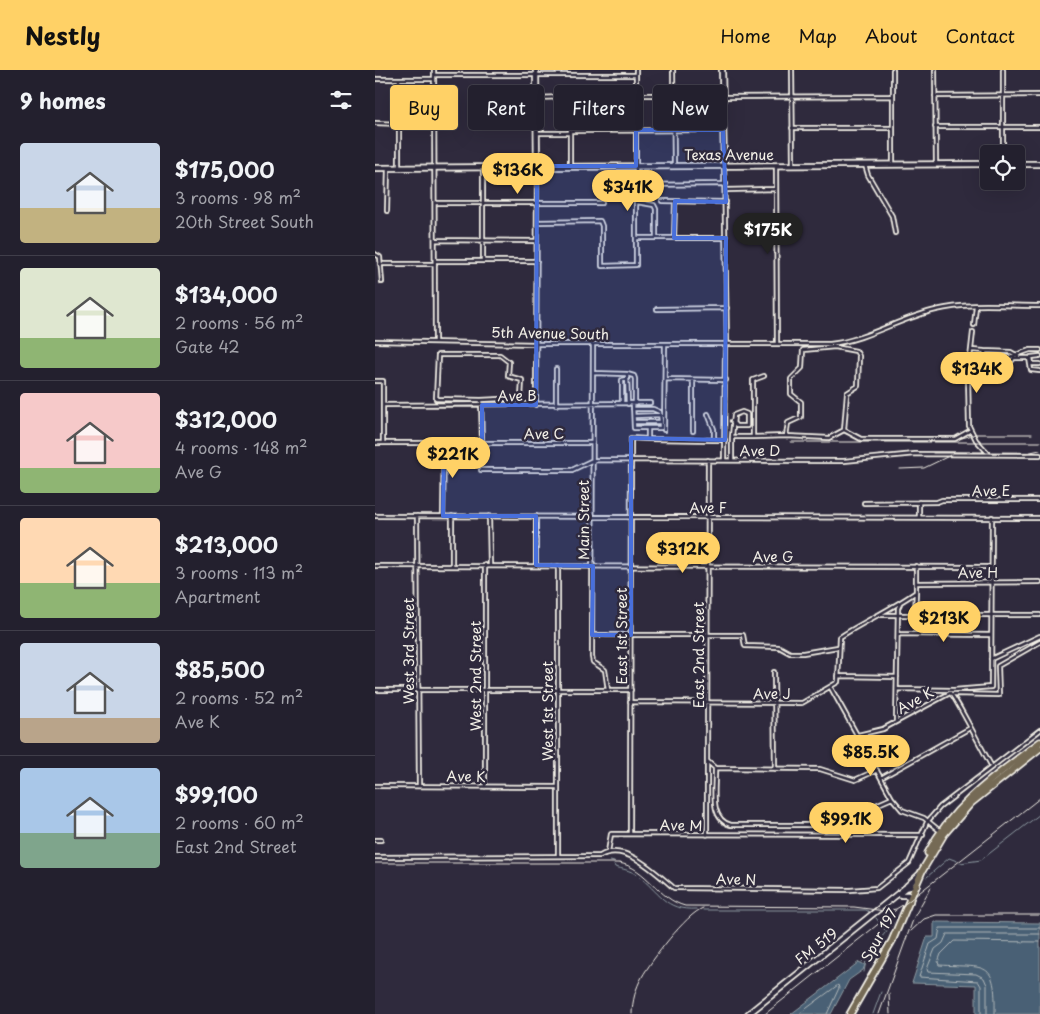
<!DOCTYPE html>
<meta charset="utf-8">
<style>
body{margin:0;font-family:"Playpen Sans",sans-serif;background:#2f2d3a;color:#f1f3f6;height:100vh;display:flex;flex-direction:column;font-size:19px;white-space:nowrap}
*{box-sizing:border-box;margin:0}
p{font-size:16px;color:#a3a3aa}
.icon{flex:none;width:28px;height:28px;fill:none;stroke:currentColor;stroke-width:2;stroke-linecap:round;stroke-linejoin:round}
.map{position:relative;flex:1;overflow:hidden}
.drawer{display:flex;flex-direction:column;background:#23202e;width:375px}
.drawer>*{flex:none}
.top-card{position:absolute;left:15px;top:15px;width:475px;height:45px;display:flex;gap:10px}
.tools{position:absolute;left:605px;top:75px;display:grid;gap:10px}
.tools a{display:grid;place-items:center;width:45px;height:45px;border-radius:5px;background:#23202e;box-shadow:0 5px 20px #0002,0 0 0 1px #403e4a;font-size:25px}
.price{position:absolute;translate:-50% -42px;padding:0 11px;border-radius:18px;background:#ffd166;color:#111;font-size:16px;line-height:32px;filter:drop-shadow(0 1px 2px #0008)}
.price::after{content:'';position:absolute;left:50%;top:30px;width:15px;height:11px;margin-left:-8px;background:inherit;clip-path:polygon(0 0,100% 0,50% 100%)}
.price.selected{background:#222;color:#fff}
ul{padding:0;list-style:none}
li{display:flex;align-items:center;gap:15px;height:125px;padding:0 20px}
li+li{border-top:1px solid #403e4a}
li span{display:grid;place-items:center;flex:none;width:140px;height:100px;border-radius:5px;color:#555}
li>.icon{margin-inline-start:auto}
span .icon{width:60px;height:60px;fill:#fffc;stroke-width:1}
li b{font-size:21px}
h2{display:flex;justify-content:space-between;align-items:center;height:60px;padding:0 20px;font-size:21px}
.tag{padding:0 18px;border-radius:5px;background:#23202e;box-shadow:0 5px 20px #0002,0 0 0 1px #403e4a;font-size:18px;line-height:45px}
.tag.selected{background:#ffd166;color:#111}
header{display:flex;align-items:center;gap:30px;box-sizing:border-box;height:70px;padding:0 25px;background:#ffd166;color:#111}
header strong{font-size:24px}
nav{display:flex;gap:28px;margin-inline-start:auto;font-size:18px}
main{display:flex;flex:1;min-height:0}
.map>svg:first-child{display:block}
.green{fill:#5b695f;stroke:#a8ada4}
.water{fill:#4a6174;stroke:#8e9ba2}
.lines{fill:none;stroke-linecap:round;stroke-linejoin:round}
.shore{stroke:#b0b7ba;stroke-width:1}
.stream{stroke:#8e9ba2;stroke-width:1}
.street-casing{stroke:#f4f1e8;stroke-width:6}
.secondary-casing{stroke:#f4f1e8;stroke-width:8}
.primary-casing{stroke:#f4f1e8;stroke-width:9}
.street{stroke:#2f2a3d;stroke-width:2.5}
.secondary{stroke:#2f2a3d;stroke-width:4.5}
.primary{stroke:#756a55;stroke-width:5.5}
.rail{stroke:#f4f1e8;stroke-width:1}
.marked{fill:#486fdb;fill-opacity:0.2;stroke:#486fdb;stroke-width:4;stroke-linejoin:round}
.labels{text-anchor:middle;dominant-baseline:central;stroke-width:5;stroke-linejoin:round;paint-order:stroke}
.street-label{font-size:14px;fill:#f4f1e8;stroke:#2f2a3d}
</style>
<header>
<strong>Nestly</strong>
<nav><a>Home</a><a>Map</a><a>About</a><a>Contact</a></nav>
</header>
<main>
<section class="drawer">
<h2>9 homes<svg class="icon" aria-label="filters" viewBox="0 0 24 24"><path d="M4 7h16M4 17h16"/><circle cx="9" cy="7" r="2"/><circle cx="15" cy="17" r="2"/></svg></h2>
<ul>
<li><span style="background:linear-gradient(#c9d6e8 65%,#c2b280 0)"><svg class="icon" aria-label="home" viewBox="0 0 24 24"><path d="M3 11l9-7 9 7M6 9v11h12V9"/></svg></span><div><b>$175,000</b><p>3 rooms · 98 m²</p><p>20th Street South</p></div></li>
<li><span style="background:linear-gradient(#dfe7d0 70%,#8fb573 0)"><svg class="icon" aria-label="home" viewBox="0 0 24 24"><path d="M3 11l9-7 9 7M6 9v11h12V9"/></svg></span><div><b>$134,000</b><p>2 rooms · 56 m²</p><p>Gate 42</p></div></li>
<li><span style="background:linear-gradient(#f6c9c9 75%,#8fb573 0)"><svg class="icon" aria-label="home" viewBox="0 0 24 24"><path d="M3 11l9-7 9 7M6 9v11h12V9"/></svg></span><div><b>$312,000</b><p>4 rooms · 148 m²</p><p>Ave G</p></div></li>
<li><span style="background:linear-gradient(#ffd9b3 65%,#8fb573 0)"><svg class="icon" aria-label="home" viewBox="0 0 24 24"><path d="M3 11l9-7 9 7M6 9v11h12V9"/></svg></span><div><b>$213,000</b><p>3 rooms · 113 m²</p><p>Apartment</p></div></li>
<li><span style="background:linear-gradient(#c9d6e8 75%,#b9a48a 0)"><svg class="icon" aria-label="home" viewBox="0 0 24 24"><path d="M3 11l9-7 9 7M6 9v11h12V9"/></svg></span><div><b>$85,500</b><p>2 rooms · 52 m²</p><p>Ave K</p></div></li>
<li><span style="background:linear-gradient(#a9c7e8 65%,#7fa58c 0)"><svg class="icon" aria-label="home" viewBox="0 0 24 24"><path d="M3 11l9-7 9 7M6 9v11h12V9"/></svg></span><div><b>$99,100</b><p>2 rooms · 60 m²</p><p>East 2nd Street</p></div></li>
</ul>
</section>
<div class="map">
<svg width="665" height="944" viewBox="0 0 665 944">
<rect width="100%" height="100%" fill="#2f2a3d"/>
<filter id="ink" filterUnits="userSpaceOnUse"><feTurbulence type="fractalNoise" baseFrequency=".02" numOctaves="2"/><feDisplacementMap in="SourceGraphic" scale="10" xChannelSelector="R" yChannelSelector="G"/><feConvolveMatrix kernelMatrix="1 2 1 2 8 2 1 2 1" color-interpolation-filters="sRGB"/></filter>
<g filter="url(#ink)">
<path class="green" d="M126,28h34v28l-16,2v-10h-18z"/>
<path class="water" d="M559,852l106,1v91h-64v-29l-64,-2 15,-46h7z
M484,892l6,3 -2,5 -14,10 -18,34h-40z"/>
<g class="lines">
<path class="shore" d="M424,944l39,-29 1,3 -12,26
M606,944v-28l-3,-5 -59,-4 11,-33 8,-5 2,-11h100
M612,944v-29l-3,-7 -8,-4 -48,-2 -1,-3 8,-20 8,-6 4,-9h93
M620,944c1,-55 -8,-46 -56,-49l-1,-3 3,-8 13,-13 86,1"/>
<path class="stream" d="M235,791l4,1
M585,793l21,-3 59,-46
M239,795l1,2c7,2 15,3 22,8 23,17 27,36 59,34
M552,807l22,-19 8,3
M328,840h163l5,3
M501,848l3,4
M506,855l4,5
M487,892l31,-39
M489,902l3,-17
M498,944l8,-22"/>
<g class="street-casing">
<path id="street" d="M59,0l1,271
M298,0l1,96
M417,0l1,95
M518,0v95
M560,0l1,93
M628,0v84
M60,5h201
M0,9h59
M24,9v87
M261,25h87
M560,26l105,-1
M348,27l170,-1
M161,28l27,-1 7,5v64
M0,53l24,1
M560,57h105
M417,58h101
M195,61l153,-1
M162,63h33
M401,95l1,179
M490,95l3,10 24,41 3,17
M349,96l3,178
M108,98v92
M261,115l90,-1
M351,120l50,-1
M287,131l64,1
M262,132l17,3 2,4v28
M60,133h167
M12,141l1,-43
M162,152l63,-1 2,5v40l34,-1v-195
M262,168h89
M299,168l1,-36
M60,170l102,1
M0,184l5,3 2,25
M60,191h102
M5,194h55
M282,239l70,-1
M599,255l2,-19
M598,262l-5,44 1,50 7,14 13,14
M0,271l161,3h294c37,-4 70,-26 106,-34 33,-8 70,-4 104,-4
M218,274l-1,313 1,5 12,8 3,20
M596,280l13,1 3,7 23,-1 20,-7h10
M609,281l27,1 7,4
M665,286l-9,1 1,7h8
M181,299v36
M594,301l36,-2 9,-11h15l2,12 9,1
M218,303l34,1 1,30
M252,304l7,2 1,3v25
M290,309l61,1
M318,310v51
M0,311h8v62
M106,330l40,-2 1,-18 -14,-4 1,-14 -9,-7h-62l-2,44 45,1 1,42
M247,333v-23l5,-1
M258,334l1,24h27v-6h-27
M8,335l267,-2
M161,335l1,-237
M258,339h20l7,3 1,10
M259,346l27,-1
M357,351l4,5h11v-12l-5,-2 -8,3 -2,22
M289,360l1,-86
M469,360l17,9h94l16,-9
M378,367l33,-1 2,-13 13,-6v-15l-10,-8v-15l11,-11 1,-18 32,-3 21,4 3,5 -1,30 -11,7 -3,37 -15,8 -43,-2
M273,369l66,1v-11l-6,-15
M339,370h11
M0,373h218
M333,390l-1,301 8,7c1,19 -7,51 16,57h137l5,-7 3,-13 16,-7
M349,390l1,-116
M357,390v-23h21v-57l11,-4
M106,400h91l21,-10 251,1 71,-7 125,1
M544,432v15
M489,433l73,-1 5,-2h98
M0,446l665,2
M42,446l2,270
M68,446l1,-73
M114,446l1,49
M161,446v49
M77,495v-49
M0,496l616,1
M183,496v290
M542,513l123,-1
M502,545h163
M540,545l1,-23
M523,564l93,1
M217,565h151l2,11 34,1 11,6h13l35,-6
M616,589l49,-23
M399,602l1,97
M463,606l59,1
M456,618l61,110 10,12 22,8 16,13
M522,619l56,1
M0,620h256
M579,620l37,-3 1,-170
M579,624l45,1 -1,-29 42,-24
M255,632l172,1 36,-21 2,-45c25,-16 52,-28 76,-45v-26
M521,651l2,-113 2,-4
M483,665l25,-6 67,-36c4,1 36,64 42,74
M340,698l105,1 35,11 22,-10
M506,708l89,-50
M0,716l183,1
M110,717v-222
M255,764l1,-396 17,1v-11
M332,765v-74
M0,770h6
M233,782l3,-18 312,1
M0,787l225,-1c25,-15 56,17 74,32l176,2 27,-2 32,-25 18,-41 13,-15 100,-77"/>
</g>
<g class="secondary-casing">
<path id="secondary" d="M161,0l1,96
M347,0l2,95
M641,94h24
M0,98l614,-4
M532,816l13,-12
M526,825h7l2,6
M373,944l157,-126 12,-3"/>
</g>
<g class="primary-casing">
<path id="primary" d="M553,783c24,-48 70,-79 112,-111
M475,944l42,-73 30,-70 22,-37 27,-31 69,-55"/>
</g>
<use href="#street" class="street"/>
<use href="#secondary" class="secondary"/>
<use href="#primary" class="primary"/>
<path class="rail" d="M587,368l14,-4h56
M416,372h249
M558,383h93l14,-3
M525,399l24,-1 27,-13
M0,793h244c28,5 39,36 66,43l169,1 31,4 11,-2 10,-6 134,-105
M536,861l13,-12 12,-4h104
M514,924l1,20
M257,944c0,-12 4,-27 10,-37 9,-16 44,-63 61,-69
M390,944l131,-104
M504,944l35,-97 17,-30"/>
</g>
</g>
<path class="marked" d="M261,60h87l3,72 -51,-1 -1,37h52l-1,202 -94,-2v197h-39l1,-69 -57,-1v-49h-93l1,-74h38v-37h54l1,-239h99z"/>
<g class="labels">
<g class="street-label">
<text x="354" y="84">Texas Avenue</text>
<text transform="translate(175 263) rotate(1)">5th Avenue South</text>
<text x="142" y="325">Ave B</text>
<text x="169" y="363">Ave C</text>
<text x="385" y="380">Ave D</text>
<text x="616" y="420">Ave E</text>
<text x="333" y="437">Ave F</text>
<text transform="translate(208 450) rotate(-90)">Main Street</text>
<text x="398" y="486">Ave G</text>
<text x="603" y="502">Ave H</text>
<text transform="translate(246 566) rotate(-90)">East 1st Street</text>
<text transform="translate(33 581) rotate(-90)">West 3rd Street</text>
<text transform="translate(323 585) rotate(-90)">East 2nd Street</text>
<text transform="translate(100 606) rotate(-90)">West 2nd Street</text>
<text x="397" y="623">Ave J</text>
<text transform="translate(540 630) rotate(-29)">Ave K</text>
<text transform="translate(172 641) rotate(-90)">West 1st Street</text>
<text transform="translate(91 706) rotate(1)">Ave K</text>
<text transform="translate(306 755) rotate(1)">Ave M</text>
<text transform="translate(361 809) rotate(1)">Ave N</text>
<text transform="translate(504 865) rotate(-61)">Spur 197</text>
<text transform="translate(441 876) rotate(-38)">FM 519</text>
</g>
</g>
</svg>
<div class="tools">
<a><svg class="icon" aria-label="locate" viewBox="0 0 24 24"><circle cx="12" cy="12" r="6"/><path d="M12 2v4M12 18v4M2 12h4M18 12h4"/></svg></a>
</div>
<b class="price" style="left:143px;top:125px">$136K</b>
<b class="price" style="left:253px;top:142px">$341K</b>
<b class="price selected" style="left:393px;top:185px">$175K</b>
<b class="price" style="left:602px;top:324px">$134K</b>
<b class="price" style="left:78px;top:409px">$221K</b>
<b class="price" style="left:308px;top:504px">$312K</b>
<b class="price" style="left:569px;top:573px">$213K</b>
<b class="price" style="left:496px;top:707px">$85.5K</b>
<b class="price" style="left:471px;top:774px">$99.1K</b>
<div class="top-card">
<a class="tag selected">Buy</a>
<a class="tag">Rent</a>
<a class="tag">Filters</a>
<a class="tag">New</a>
</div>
</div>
</main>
